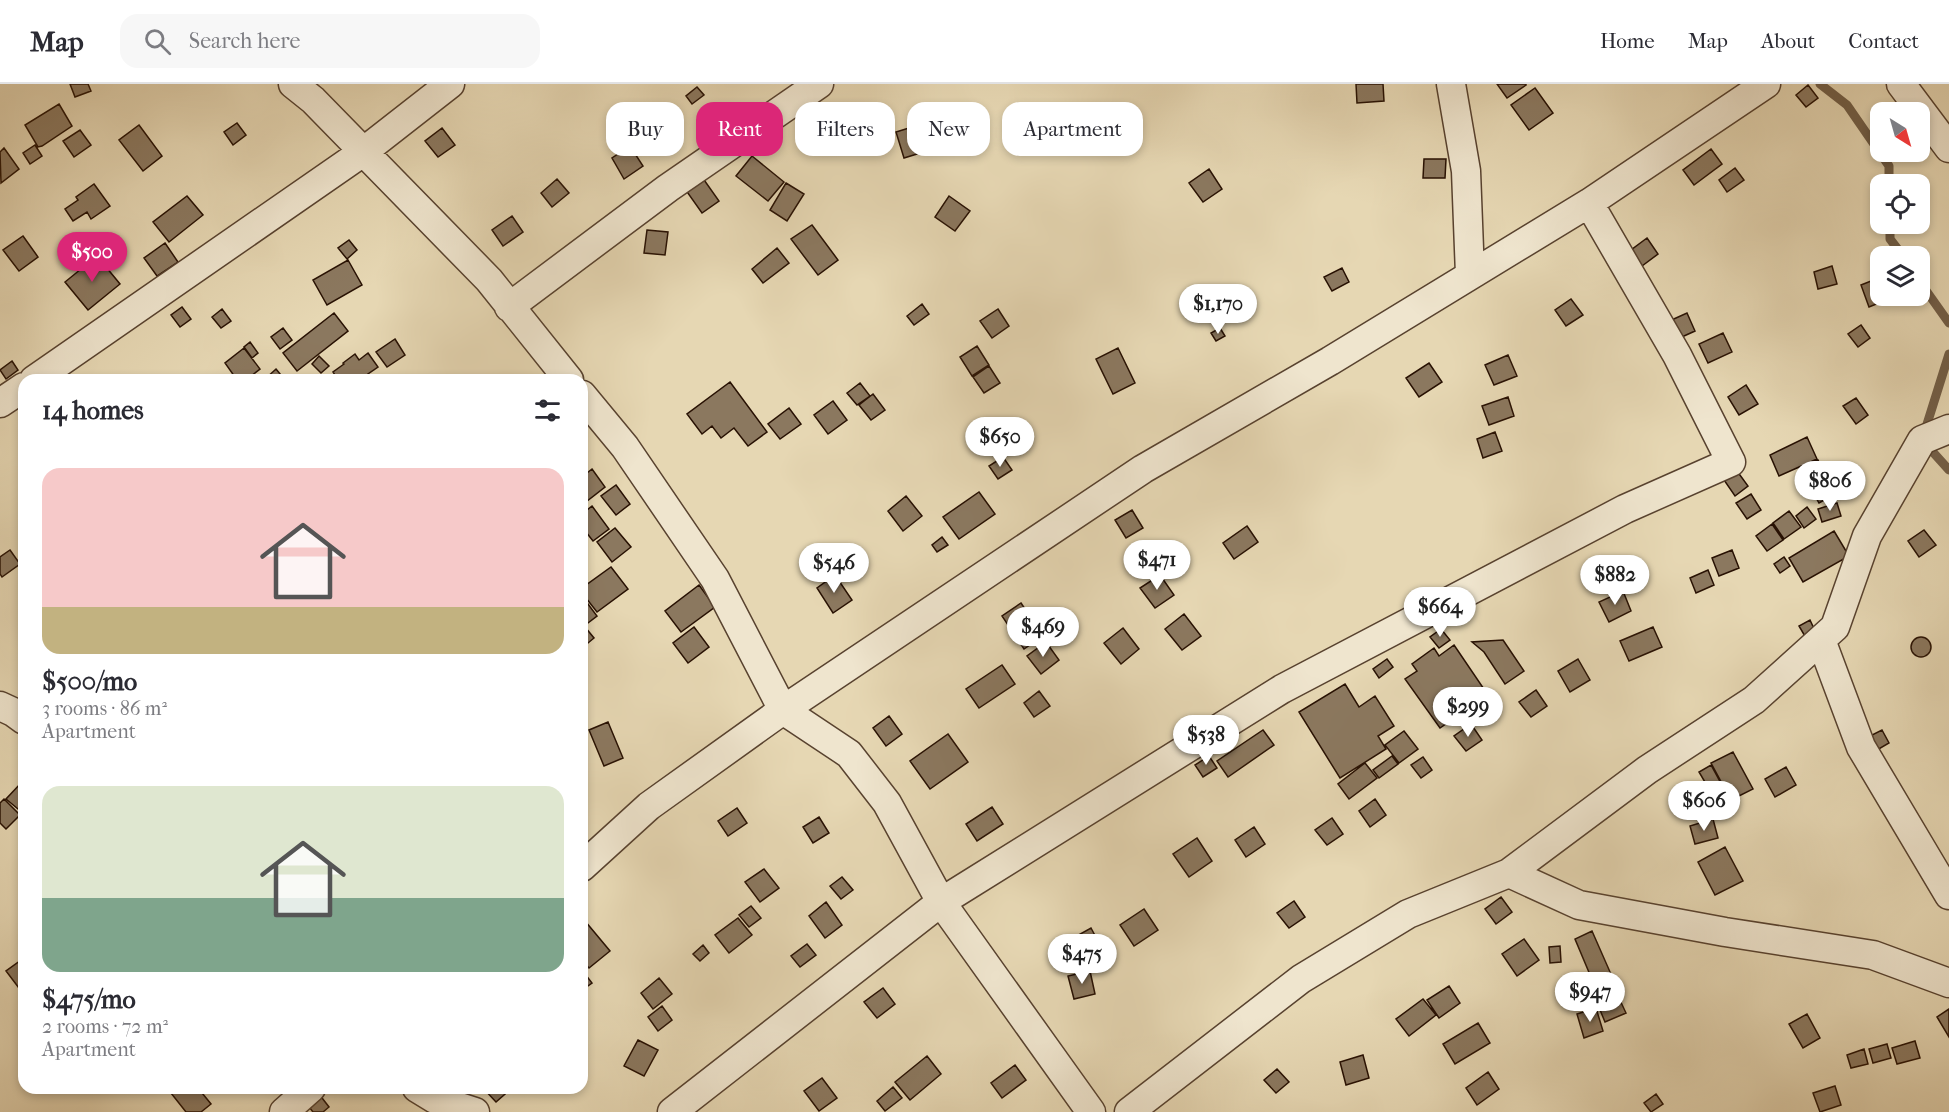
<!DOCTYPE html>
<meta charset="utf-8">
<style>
body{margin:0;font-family:"IM FELL French Canon",serif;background:#f7f7f7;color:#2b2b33;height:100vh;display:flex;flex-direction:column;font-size:22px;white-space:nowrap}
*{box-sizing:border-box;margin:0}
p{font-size:20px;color:#7c7c81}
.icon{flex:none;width:33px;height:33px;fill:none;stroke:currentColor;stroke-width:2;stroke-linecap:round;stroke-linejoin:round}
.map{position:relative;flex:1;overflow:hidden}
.details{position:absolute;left:18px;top:290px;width:570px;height:720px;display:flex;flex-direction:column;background:#fff;border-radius:18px;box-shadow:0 3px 9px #0003}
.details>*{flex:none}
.top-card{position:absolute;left:606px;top:18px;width:570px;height:54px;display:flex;gap:12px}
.needle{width:39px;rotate:143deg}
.buttons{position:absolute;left:1870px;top:18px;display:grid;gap:12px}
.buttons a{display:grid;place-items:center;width:60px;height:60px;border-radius:12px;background:#fff;box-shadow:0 3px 9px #0003;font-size:30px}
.price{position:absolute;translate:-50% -51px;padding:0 14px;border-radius:21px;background:#fff;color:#222;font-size:20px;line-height:39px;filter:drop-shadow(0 2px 3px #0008)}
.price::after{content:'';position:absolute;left:50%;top:36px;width:18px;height:14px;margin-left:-9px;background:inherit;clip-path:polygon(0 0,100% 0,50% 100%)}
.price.selected{background:#db2777;color:#fff}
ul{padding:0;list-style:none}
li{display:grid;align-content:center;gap:12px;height:318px;padding:0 24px}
li span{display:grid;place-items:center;height:186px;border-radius:18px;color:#555}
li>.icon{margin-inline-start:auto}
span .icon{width:108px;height:108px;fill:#fffc;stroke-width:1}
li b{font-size:26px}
h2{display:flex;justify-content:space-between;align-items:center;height:72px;padding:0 24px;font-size:26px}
.pill{padding:0 21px;border-radius:18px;background:#fff;box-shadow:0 3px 9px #0003;font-size:21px;line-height:54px}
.pill.selected{background:#db2777;color:#fff}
header{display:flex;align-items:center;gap:36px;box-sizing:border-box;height:84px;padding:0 30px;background:#fff;border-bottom:2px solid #e1e1e2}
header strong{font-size:28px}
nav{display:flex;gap:33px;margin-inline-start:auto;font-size:21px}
.search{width:420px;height:54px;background:#f7f7f7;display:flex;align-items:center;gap:15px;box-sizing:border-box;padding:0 21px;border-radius:18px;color:#7c7c81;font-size:22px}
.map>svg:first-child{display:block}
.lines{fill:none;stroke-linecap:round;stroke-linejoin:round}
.stream{stroke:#736049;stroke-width:9}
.building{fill:#8b785f;stroke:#281103;stroke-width:1.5}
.minor-casing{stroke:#58422f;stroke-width:31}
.minor{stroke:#efe5ce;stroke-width:28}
</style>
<header>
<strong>Map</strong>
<div class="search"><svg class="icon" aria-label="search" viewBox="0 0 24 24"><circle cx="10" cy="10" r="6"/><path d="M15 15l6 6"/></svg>Search here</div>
<nav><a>Home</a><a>Map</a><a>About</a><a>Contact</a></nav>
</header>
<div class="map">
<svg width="1949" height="1028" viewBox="0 0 1949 1028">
<rect width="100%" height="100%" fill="#e6d7b3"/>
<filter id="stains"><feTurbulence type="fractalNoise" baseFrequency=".00333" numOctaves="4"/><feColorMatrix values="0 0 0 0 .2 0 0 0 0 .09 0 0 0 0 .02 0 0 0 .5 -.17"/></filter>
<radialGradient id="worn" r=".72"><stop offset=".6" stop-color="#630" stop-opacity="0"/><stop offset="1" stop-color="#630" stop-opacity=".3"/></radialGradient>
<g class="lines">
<path class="stream" d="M1820,0l27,21 42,61v18
M1890,140v15l13,17
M1920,198l29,41
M1949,270l-27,86 27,30"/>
</g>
<path class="building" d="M70,0h18l3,7 -16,6z
M1356,0h27l1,17 -27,2z
M1497,0h29v1l-19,13z
M1808,1l10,13 -12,9 -10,-12z
M697,3l7,8 -12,9 -6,-8z
M1535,4l18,25 -24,17 -18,-25z
M59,20l13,22 -30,20 -4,1 -13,-22z
M734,21l8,9 -12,9 -7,-9z
M237,39l9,12 -13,10 -9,-13z
M922,40l8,26 -26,8 -8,-26z
M139,41l23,31 -19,15 -24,-31z
M442,44l13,17 -17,12 -13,-16z
M80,46l11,15 -17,12 -11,-16z
M35,61l7,11 -12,8 -7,-11z
M630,62l13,20 -19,13 -12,-21z
M4,64l15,21 -18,14 -1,-31z
M1711,65l11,15 -28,21 -11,-15z
M752,72l32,26 -16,19 -32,-25z
M1424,75h22l-1,19h-22z
M1735,84l9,12 -17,12 -8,-12z
M1209,85l13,20 -19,13 -14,-19z
M702,93l17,24 -17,12 -17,-24z
M557,95l12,14 -17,14 -11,-14z
M786,99l18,11 -17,27 -17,-11z
M94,100l16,22 -19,13 -4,-7 -14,9 -8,-12 13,-9 -2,-3z
M187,112l16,19 -34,27 -16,-20z
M949,112l21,15 -15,20 -20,-14z
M512,132l11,16 -20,14 -11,-16z
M812,141l26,35 -20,15 -27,-36z
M647,146l21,2 -3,23 -21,-2z
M23,152l15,21 -19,14 -16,-21z
M1647,154l11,16 -16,12 -11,-16z
M349,156l8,10 -10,9 -9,-11z
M165,159l13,19 -21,14 -13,-18z
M777,164l12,15 -26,20 -11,-14z
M97,172l23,28 -32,26 -23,-28z
M348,176l14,25 -35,20 -14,-25z
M1832,182l5,18 -19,5 -4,-17z
M1342,184l7,14 -17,9 -8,-14z
M1881,193v19h6l2,3 -20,8 -8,-22z
M1571,215l12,16 -17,11 -11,-16z
M922,220l7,10 -15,11 -7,-9z
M182,223l9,12 -11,8 -9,-12z
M222,225l9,12 -10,7 -9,-11z
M998,225l11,17 -17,12 -12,-17z
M334,229l14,18 -51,40 -14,-18z
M1687,229l8,18 -22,10 -8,-18z
M1861,241l9,13 -12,9 -10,-13z
M283,244l9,12 -12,9 -9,-12z
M1220,244l5,8 -9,5 -5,-8z
M1723,249l9,19 -24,11 -9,-19z
M395,255l10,16 -18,12 -11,-15z
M250,258l8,11 -6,5 -8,-11z
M977,262l12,19 -17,11 -12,-19z
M244,264l16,21 -14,11h-9l-12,-17z
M1118,264l17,35 -22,11 -17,-35z
M368,269l10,14 -10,7 2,3 -4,3h-28l-5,-8 11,-8 -1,-1 12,-9 4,6z
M1508,271l9,21 -23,9 -9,-20z
M319,272l10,10 -8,7 -9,-9z
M12,277l6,9 -12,9 -6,-9z
M1429,279l13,19 -23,15 -13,-19z
M989,282l11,17 -16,10 -11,-16z
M276,285l9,11h-21z
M730,298l37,50 -19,14 -14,-18 -13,10 -9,-12 -10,8 -15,-20z
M860,299l10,13 -13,9 -10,-12z
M1746,301l12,19 -19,11 -11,-18z
M873,310l12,16 -14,10 -12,-15z
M1508,313l6,19 -25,9 -7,-19z
M1856,314l12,17 -12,9 -13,-18z
M833,317l14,19 -19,14 -14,-19z
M789,324l12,16 -21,15 -12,-15z
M1495,348l7,19 -19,7 -6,-19z
M1807,353l10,22 -38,17 -9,-21z
M1003,373l9,13 -14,9 -9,-13z
M1818,376l8,17 -16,7 -8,-16z
M592,385l13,18 -23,18v-28z
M1737,387l11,15 -13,10 -11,-16z
M1826,394l9,16 -16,9 -9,-16z
M616,401l14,19 -14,11 -15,-19z
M979,408l16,22 -36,25 -16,-22z
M1751,410l10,16 -14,9 -11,-16z
M906,412l16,20 -19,15 -15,-20z
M1837,419l4,13 -19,6 -4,-13z
M592,422l17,23 -16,12 -11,-14v-13z
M1807,423l9,12 -12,9 -8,-12z
M1132,426l11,18 -17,10 -11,-18z
M1789,427l12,16 -17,12 -11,-16z
M1772,440l11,16 -16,11 -11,-15z
M1247,442l11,16 -24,17 -11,-16z
M615,444l16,19 -19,15 -15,-20z
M1924,446l12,15 -17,12 -11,-16z
M1834,447l15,25 -46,26 -14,-24z
M942,453l6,8 -11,7 -5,-7z
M10,466l10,14 -18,13 -2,-3v-17z
M1732,466l7,18 -20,8 -7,-18z
M1784,473l6,9 -10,7 -6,-9z
M611,483l17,22 -31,23 -15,-19v-5z
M1708,486l6,15 -18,8 -6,-15z
M835,491l17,25 -19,13 -16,-25z
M1160,491l14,20 -19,13 -15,-20z
M699,501l16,22 -34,25 -16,-21z
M1623,507l8,20 -22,11 -10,-20z
M582,512l15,20 -13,10 -2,-3z
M1021,519l22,33 -19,13 -22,-33z
M1184,530l17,22 -19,14 -17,-21z
M1810,536l6,13 -10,5 -7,-12z
M585,543l9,11 -12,10v-19z
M694,543l15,20 -21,16 -15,-20z
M1653,543l9,20 -33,14 -9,-20z
M1123,544l16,21 -18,15 -17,-21z
M1441,545l9,11 -11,8 -9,-11z
M1911 563a10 10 0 1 1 20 0a10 10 0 1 1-20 0Z
M1503,556l21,31 -19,13 -21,-32 -12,-10z
M1046,558l13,18 -18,14 -14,-18z
M1454,561l34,50 -48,33 -35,-49 12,-8 -5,-7 22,-16 5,8z
M1387,575l6,8 -14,11 -6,-9z
M1578,575l12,21 -20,12 -12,-21z
M1002,581l13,19 -36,24 -13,-19z
M1345,600l14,23 16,-11 19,30 -16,10 8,13 -46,29 -41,-66z
M1536,606l11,16 -16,11 -12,-15z
M1039,607l11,15 -16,11 -10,-14z
M889,632l13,18 -16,12 -13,-18z
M608,638l15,36 -19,8 -15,-36z
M1471,640l11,16 -16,11 -12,-15z
M1263,646l11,15 -46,32 -11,-16z
M1882,646l7,13 -17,10 -8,-14z
M1404,647l14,18 -19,14 -14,-18z
M948,650l20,28 -38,27 -20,-28z
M1733,668l20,37 -22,11 -20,-37z
M1209,672l8,12 -14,9 -8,-12z
M1392,672l6,8 -19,14 -6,-8z
M1423,673l9,13 -11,8 -10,-13z
M1365,679l12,15 -28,21 -11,-15z
M1711,681l19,35 -11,6 -20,-34z
M1786,683l10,18 -21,12 -10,-18z
M21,699l3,3v28l-18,-15z
M4,715l16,16 -14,14 -6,-6v-20z
M1375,715l11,16 -16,12 -11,-16z
M992,723l11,17 -26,17 -11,-17z
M737,724l10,15 -19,13 -10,-15z
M819,733l10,16 -16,10 -10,-16z
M1332,734l11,16 -16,11 -12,-15z
M1713,735l5,19 -23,6 -5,-18z
M1254,743l11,17 -19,13 -11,-17z
M1197,754l15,23 -23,16 -16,-23z
M1725,763l18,34 -28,14 -17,-33z
M764,785l15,19 -19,14 -15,-20z
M842,793l11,13 -12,9 -11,-13z
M1501,813l11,15 -16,12 -11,-15z
M1294,817l11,16 -16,11 -12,-15z
M826,818l16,23 -17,13 -16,-22z
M751,822l10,12 -12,9 -10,-12z
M1144,825l14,21 -24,16 -14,-21z
M738,834l14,17 -23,18 -14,-18z
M585,837l25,30 -21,17 -7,-8v-36z
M1091,844l8,15 -18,10 -8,-15z
M1592,847l22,50 -18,8 -21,-50z
M1524,855l15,21 -22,16 -15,-22z
M807,860l9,11 -16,12 -9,-11z
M703,861l6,8 -9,8 -7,-7z
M1560,862l1,16 -11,1 -1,-16z
M24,874v32l-2,2 -16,-21z
M582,886l10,13 -10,7z
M1090,887l5,23 -21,5 -6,-23z
M659,894l13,16 -19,15 -12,-16z
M1449,902l11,17 -21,15 -12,-18z
M883,904l12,16 -18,14 -13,-16z
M1618,912l8,17 -21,9 -7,-17z
M1423,915l13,16 -27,21 -13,-17z
M662,922l10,14 -14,11 -10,-14z
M1596,924l7,23 -19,7 -7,-24z
M1949,925v28l-12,-20z
M1807,930l13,24 -17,10 -14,-24z
M1478,939l12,20 -35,21 -12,-20z
M638,956l20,10 -14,26 -20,-10z
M1915,957l5,17 -23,6 -5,-16z
M1887,960l4,14 -18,5 -4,-14z
M1864,965l4,15 -17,4 -4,-13z
M1363,971l6,23 -23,7 -6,-23z
M927,972l14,18 -31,26 -15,-18z
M1015,981l11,15 -24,18 -11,-15z
M1277,985l12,13 -13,11 -12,-13z
M1488,988l11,17 -22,16 -11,-17z
M822,994l15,20 -18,13 -15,-20z
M1835,1002l6,19 -21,7 -7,-19z
M893,1003l9,11 -17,13 -8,-10z
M167,1004h31l13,16 -10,8h-15z
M483,1004h29l-16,14z
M319,1010l10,13 -6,5h-10l-7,-9z
M1656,1010l7,10 -12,8 -7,-9z"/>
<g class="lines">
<g class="minor-casing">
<path id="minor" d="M293,0l20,16 176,180 80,100
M1451,0l15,87 4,104
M1901,0l48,64
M509,223l159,-119 151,-104
M34,296l329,-228 87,-68
M582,311l43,52 90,132 68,131 66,44 38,49 54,99 150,210
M0,319l24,-16
M1821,556l40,107 88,148
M0,622l13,6 11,8
M582,783l67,-61 134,-96 360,-241 187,-108 259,-158 177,-119
M1509,789l70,32 146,27 148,23 76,28
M417,1004l18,11 40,13
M284,1028l27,-24
M672,1028l269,-210 341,-213 343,-180 106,-47 -54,-107 -88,-152
M1129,1028l172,-133 107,-65 101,-41 138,-103 107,-70 81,-73 32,-91 55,-96 27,-11"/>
</g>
<use href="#minor" class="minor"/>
</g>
<rect width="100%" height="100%" filter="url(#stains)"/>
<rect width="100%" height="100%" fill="url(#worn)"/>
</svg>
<div class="buttons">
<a><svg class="needle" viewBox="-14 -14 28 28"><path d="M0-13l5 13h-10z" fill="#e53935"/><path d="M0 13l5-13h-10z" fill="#7c7c81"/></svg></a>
<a><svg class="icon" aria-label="locate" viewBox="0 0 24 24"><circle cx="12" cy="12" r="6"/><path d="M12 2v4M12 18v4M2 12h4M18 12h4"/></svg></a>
<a><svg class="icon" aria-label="layers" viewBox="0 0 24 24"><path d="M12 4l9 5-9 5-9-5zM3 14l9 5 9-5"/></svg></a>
</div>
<b class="price selected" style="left:92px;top:199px">$500</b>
<b class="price" style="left:1218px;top:251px">$1,170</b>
<b class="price" style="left:1000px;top:384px">$650</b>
<b class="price" style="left:1830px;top:428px">$806</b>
<b class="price" style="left:1157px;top:507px">$471</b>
<b class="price" style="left:834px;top:510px">$546</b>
<b class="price" style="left:1615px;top:522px">$882</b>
<b class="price" style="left:1440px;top:554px">$664</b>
<b class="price" style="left:1043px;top:574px">$469</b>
<b class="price" style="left:1468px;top:654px">$299</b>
<b class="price" style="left:1206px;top:682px">$538</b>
<b class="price" style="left:1704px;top:748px">$606</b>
<b class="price" style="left:1082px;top:901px">$475</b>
<b class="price" style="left:1590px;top:939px">$947</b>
<div class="top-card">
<a class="pill">Buy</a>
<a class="pill selected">Rent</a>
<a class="pill">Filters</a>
<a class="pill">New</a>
<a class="pill">Apartment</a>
</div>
<section class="details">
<h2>14 homes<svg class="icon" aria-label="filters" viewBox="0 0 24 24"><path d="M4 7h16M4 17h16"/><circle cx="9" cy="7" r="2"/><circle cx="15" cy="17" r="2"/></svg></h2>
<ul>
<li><span style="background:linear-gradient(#f6c9c9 75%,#c2b280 0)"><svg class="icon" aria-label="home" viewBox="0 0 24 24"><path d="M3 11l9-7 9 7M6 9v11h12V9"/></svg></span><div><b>$500/mo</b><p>3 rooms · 86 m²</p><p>Apartment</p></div></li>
<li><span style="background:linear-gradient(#dfe7d0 60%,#7fa58c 0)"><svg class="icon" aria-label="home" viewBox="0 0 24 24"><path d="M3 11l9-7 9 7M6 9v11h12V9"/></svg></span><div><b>$475/mo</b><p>2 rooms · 72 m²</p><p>Apartment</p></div></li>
</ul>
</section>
</div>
